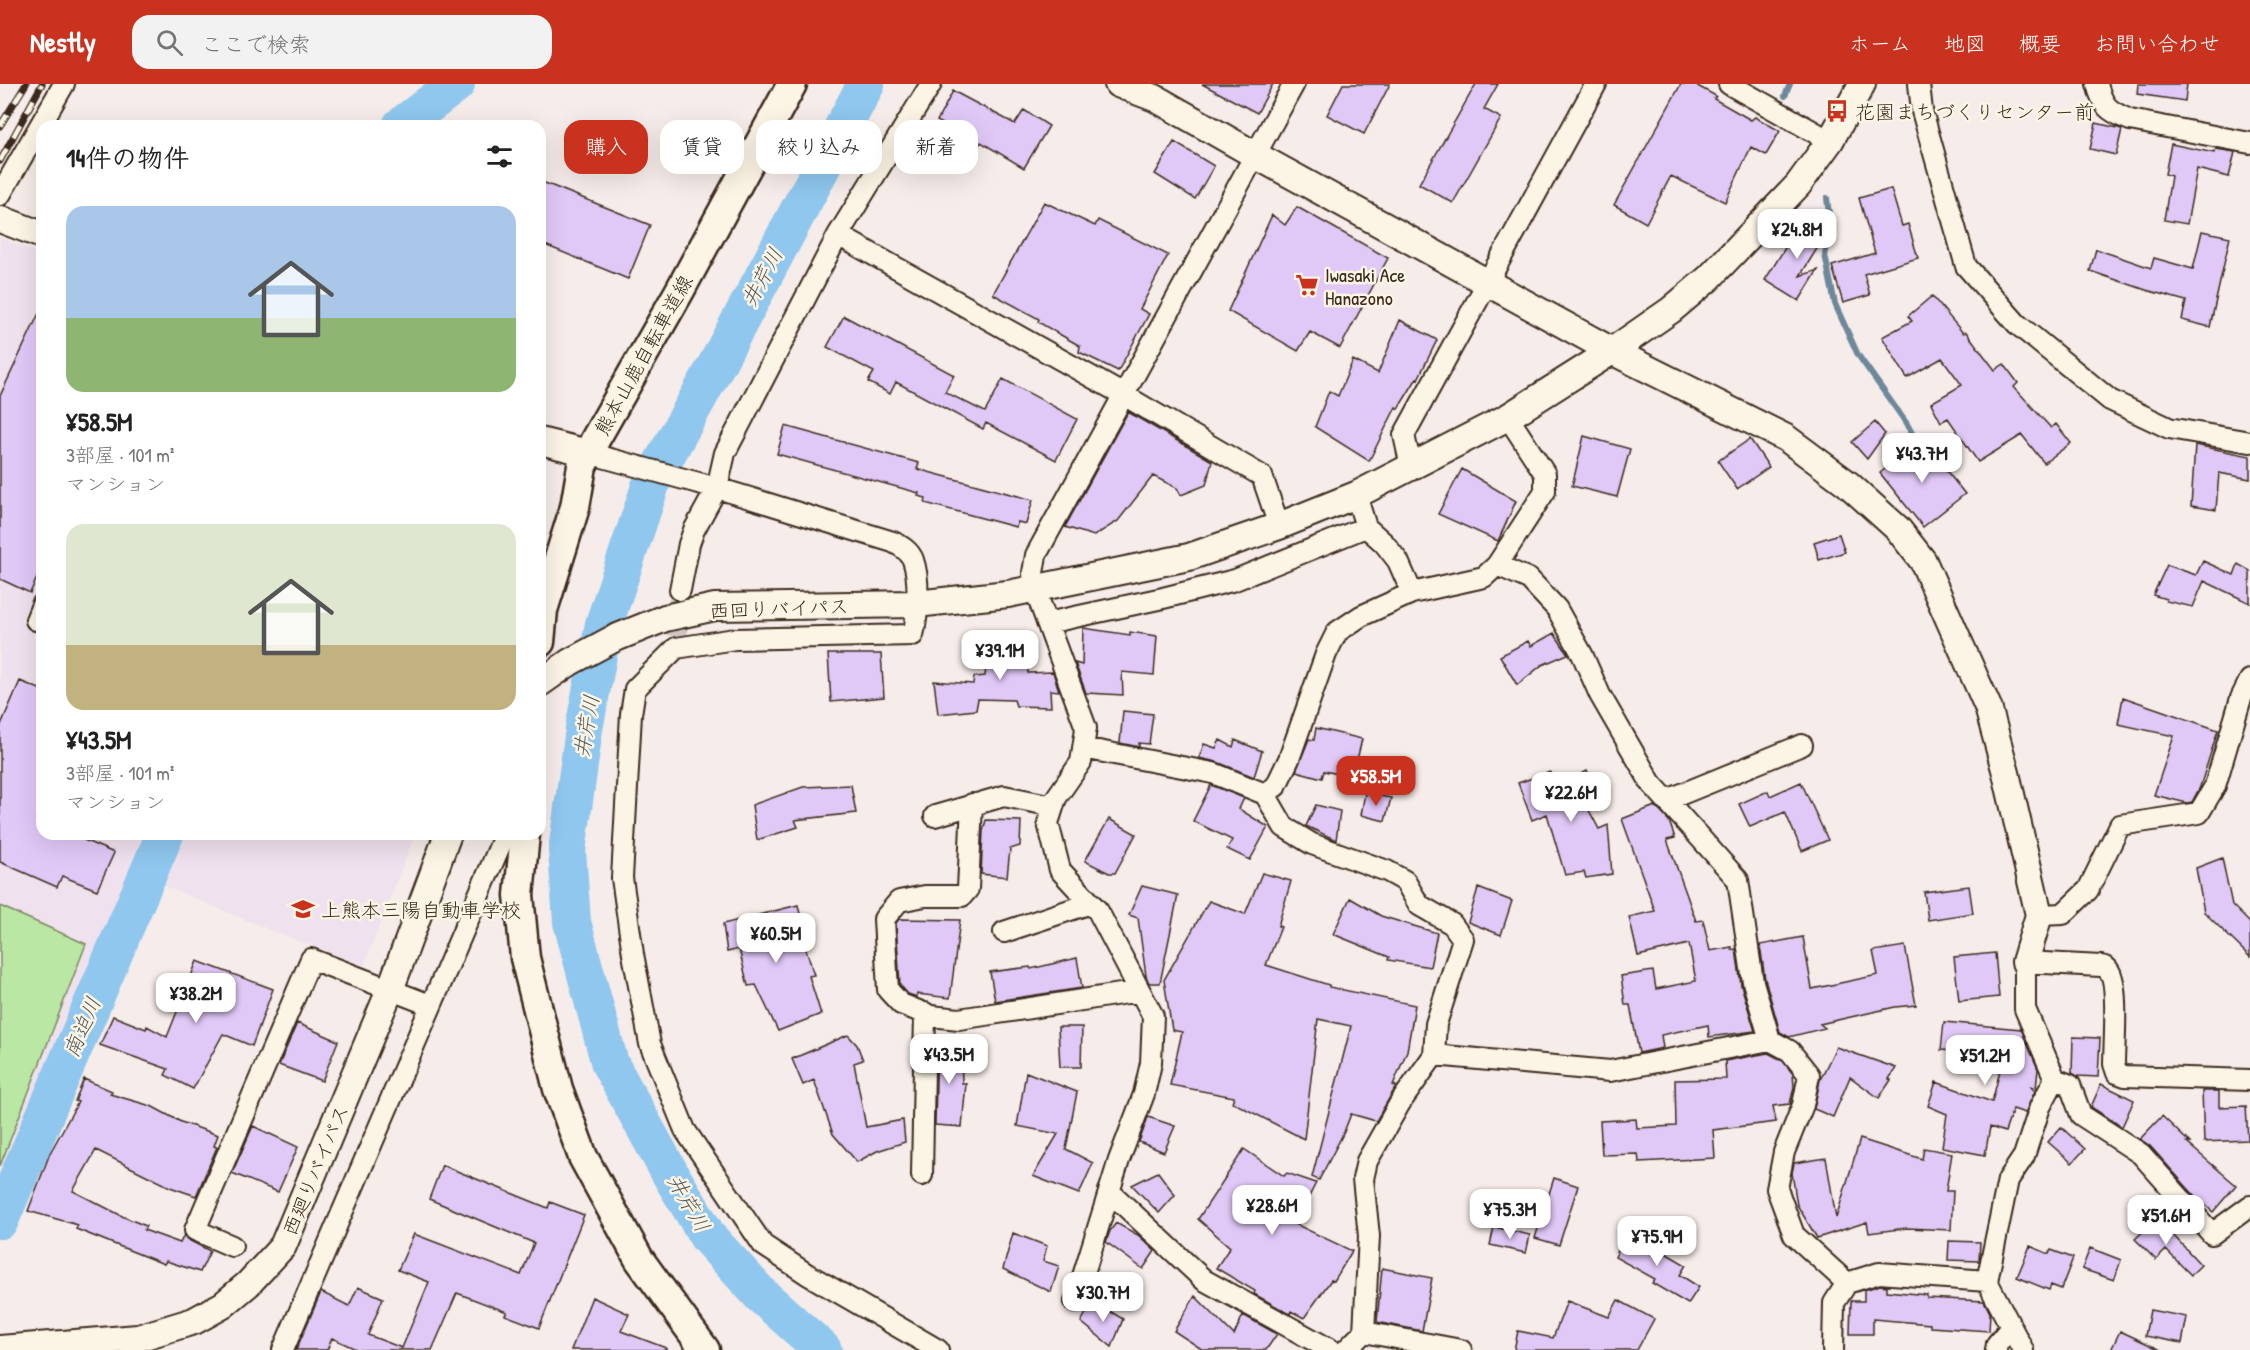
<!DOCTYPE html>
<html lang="ja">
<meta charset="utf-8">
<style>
body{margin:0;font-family:"Patrick Hand","Klee One",sans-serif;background:#f2f2f2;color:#222;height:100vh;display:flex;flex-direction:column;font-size:22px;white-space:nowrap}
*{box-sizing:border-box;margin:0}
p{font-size:20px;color:#767676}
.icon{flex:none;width:33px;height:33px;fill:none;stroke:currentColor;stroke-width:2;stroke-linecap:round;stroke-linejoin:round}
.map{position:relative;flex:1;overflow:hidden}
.side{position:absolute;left:36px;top:36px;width:510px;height:720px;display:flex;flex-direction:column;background:#fff;border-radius:18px;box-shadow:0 6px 24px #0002}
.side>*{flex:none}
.guide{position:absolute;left:564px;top:36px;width:570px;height:54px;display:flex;gap:12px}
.price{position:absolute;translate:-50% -51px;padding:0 14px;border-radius:12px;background:#fff;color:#222;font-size:20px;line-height:39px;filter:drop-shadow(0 2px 3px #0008)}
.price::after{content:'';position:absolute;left:50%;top:36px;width:18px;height:14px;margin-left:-9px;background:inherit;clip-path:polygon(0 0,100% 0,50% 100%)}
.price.on{background:#c8321e;color:#fff}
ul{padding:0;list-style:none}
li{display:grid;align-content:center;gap:12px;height:318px;padding:0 30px}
li span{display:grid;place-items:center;height:186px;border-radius:18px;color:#555}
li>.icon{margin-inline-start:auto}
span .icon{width:108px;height:108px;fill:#fffc;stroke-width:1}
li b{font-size:26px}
h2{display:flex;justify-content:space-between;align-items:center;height:72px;padding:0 30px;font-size:26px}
.pill{padding:0 21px;border-radius:18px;background:#fff;box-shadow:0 6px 24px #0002;font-size:21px;line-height:54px}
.pill.on{background:#c8321e;color:#fff}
header{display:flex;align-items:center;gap:36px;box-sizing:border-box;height:84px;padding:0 30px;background:#c8321e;color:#fff}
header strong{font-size:28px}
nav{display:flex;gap:33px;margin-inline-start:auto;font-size:21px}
.search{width:420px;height:54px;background:#f2f2f2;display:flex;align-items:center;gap:15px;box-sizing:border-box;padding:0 21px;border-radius:18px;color:#767676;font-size:22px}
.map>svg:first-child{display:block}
.built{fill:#efe1ed}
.green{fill:#bae7a4;stroke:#7a8861;stroke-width:1.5}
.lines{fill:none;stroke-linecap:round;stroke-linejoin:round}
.stream{stroke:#6d889b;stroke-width:6}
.river{stroke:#8fc7ee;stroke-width:38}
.building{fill:#e0c8f7;stroke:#3b2a1e;stroke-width:1.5}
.minor-tunnel{stroke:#d1c5c0;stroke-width:20;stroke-dasharray:20 10;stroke-linecap:butt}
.minor-casing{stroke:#3b2a1e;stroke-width:24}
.tertiary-casing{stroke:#3b2a1e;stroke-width:30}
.secondary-casing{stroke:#3b2a1e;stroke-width:33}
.minor{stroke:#fcf5e5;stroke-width:20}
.tertiary{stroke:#fcf5e5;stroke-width:26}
.secondary{stroke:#fcf5e5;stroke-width:28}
.rail-casing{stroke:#3b2a1e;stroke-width:7}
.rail{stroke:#fcf5e5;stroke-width:4.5;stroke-dasharray:14;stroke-linecap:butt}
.labels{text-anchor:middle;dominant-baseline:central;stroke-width:5;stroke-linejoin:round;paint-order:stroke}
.poi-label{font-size:20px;fill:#3b2a1e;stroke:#fcf5e5;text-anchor:start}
.street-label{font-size:20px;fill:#3b2a1e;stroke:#fcf5e5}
.water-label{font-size:21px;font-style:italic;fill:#54595c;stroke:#fcf5e5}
</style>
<header>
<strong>Nestly</strong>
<div class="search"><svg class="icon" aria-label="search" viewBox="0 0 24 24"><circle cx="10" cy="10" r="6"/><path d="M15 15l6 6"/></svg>ここで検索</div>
<nav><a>ホーム</a><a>地図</a><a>概要</a><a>お問い合わせ</a></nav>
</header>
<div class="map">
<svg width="2250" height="1266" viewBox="0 0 2250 1266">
<rect width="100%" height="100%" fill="#f6ece9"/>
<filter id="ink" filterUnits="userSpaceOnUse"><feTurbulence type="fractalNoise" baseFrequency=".0167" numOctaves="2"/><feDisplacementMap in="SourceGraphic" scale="12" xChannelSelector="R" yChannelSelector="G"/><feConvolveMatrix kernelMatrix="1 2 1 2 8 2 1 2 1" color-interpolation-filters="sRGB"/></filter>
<g filter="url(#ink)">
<path class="built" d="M0,154l42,17v579h109l-151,353z
M182,750h233l-51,131 -84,-31 -120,-50z"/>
<path class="green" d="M0,822l86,38 -86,222z"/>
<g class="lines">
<path class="stream" d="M1785,12l5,-12
M1827,114l4,32 -6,25 10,49 23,51 49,69 14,26"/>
<path class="river" d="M401,42l55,-42
M0,1136l165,-386
M823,1266l-62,-55 -53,-58 -36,-60 -62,-113 -38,-142 -5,-71 17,-122 20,-105 48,-143 60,-108 154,-289"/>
</g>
<path class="building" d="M1202,0h71l-16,29z
M1343,0h47l-26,50 -37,-19z
M1476,0h22l-14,25 17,9 -48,85 -34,-19z
M1681,0h13l22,12 -2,3 37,21 4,-3 25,14 -14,24 -15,-8 -26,55 -54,-26 -25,47 -32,-18z
M2138,0h49l-2,17 -48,-7z
M953,7l62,33 9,-14 25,16 -25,42 -43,-26 -1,2 -43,-23z
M2096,39l26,6 -6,26 -26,-6z
M1174,58l40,24 -19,33 -40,-25z
M2171,60l43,9 2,-4 19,3 -6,25 -32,-8 -10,55 -23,-4 7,-44 -6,-2z
M540,97l110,44 -22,54 -88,-36z
M1891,105l11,37 6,-2 10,34 -54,16 6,21 -27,8 -11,-37 43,-13 -16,-55z
M1044,118l51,24 3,-6 70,35 -28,54 9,5 -31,57 -39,-19 1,-6 -42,-24 1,-3 -46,-25z
M1297,123l91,51 -48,90 -30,-16 -12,19 -70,-40 44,-96 13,10z
M1805,132l23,15 -28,45 18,-6 -19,31 -34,-21z
M2202,147l28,6 -20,90 -28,-7 4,-19 -40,-11 -56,-19 6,-22 55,19 3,-10 39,11z
M1932,212l31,37 3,-1 29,38 9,-6 14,19 -4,4 37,41 5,-4 15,19 -27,20 -22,-28 -44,27 -30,-44 -7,4 -10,-19 31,-18 -20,-27 -35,20 -25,-41 30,-16 -4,-5z
M42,223v260l-12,26 -30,-14v-183z
M844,232l110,59 -9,17 40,20 18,-33 74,40 -21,41 -70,-37 -3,6 -87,-47 -6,12 -22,-12 6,-10 -47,-25z
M1400,236l37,20 -19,39 -1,-1 -19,31 -2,-2 -27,54 -54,-34 14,-36 9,5 15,-36 25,13z
M1128,328l84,49 -6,24 -25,10 -4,-7 -24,-12 -35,45 -24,15 -29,-9z
M1875,338l10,12 -18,25 -15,-17z
M785,342l134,37 -2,6 116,31 -7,24 -8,-2 -2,5 -91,-24 1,-5 -8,-2 1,-3 -142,-39z
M1584,352l46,13 -13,48 -45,-11z
M1750,355l19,28 -32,22 -19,-28z
M1922,356l43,54 -42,33 -43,-54z
M2195,361l55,11v23l-31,-6 -3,37 -25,-4z
M1462,385l54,32 -18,40 -60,-27z
M1839,450l6,18 -26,8 -5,-18z
M2203,477l31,14 4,-11 12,7v32l-46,-22 -11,26 -27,-6v-2l-13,-4 14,-30 29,10z
M1083,544l47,7v-3l27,4 -3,39 -32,-3 1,23 -37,-2 -11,-30 7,2z
M1554,549l14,21 -26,11 -25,20 -17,-29 28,-15 3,5z
M1026,552l2,37 25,-1 6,19 -9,-1 1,17 -35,-1 -2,-6 -36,-1 -2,11 -38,4 -4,-33 39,3 1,-7 11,-1 4,-38z
M828,570h53l3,43 -53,5z
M20,597l22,9v113l-6,16 6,3v12h28l44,19 -17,37 -35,-14 -5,11 -57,-25v-135z
M2123,613l95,33 -18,57 -8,15 -5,1 -33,-8 20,-59 -56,-12z
M1123,627l30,3 -4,30 -10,-1v4l-19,-4z
M1316,644l46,11 -9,38 -29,-6 -2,7 -26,-7 13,-32 5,1z
M1220,656l13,7 2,-7 27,11 -8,26 -37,-15 -18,-4 5,-14 12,4z
M1587,687l13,16 -18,10 17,32 9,-4 4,49 -26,4 -2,-6 -19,3 -18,-61 -15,6 -14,-37 32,-11 7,15z
M1801,698l27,58 -26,11 -17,-39 -35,15 -11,-23 29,-13 2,5z
M851,701l5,28 -61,7 3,7 -41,13 -5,-35 51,-18z
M1211,701l33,13 -5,11 29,18 -18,33 -23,-11 5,-9 -39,-19z
M1365,709l26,5 -6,23 -24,-6z
M1316,721l24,6 -4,29 -30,-14z
M1655,722l14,15 6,17 -8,2 29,81 7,-1 7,31 22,-4v3l4,-1 5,36 14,46 -46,6 -1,-12 -47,10 2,13 -24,5 -9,-48h-5l-4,-29 32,-5 3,18 40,-8 -7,-37 -51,12 -9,-39 26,-6 -33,-92z
M1109,735l27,15 -21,39h-6l-24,-12z
M986,736l35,1 -1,25 -10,3 -3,28 -26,-3 2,-43z
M2222,774l10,47 18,18v34l-46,-45 -8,-44z
M1262,789l29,8 -13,45 3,1 -15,38 63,20v2l86,18 -8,46 -14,34 3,1 -3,6 -17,29 -25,-7 -7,18 -25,48 -7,-3 39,-151 -33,-7 -14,120 -72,-37 2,-5 -64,-12 12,-53 -10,-2 -8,-50 45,-79 36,13z
M1142,802l36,9 -18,88h-11l-3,-7 -8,-58 -9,-3z
M1969,802l4,27 -45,7 -4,-28z
M1478,804l34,13 -11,34 -33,-13z
M1350,814l31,18 56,17 -7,34 -42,-7 1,-3 -56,-23z
M798,821l6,27 -3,1 13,42 -5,1 12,38 -43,17 -22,-46 -8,1 -9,-37 -12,3 -4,-28z
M899,835l61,1 -10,78 -33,-4v3l-9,-3 -8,-9 -4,-62z
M1803,853l9,52 66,-14 -5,-24 32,-5 11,59 -21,2 -75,17 5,4 -36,9 -9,-5 -15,-53 -5,-34z
M1995,869l4,44 -40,4 -5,-44z
M1077,874l5,30 -87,13 -5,-29 40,-5 1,2z
M197,877l76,28 -21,57 -29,-12 -30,55 -28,-14 3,-6 -68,-24 13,-29 33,13 1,-3 20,11z
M1944,938l77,7 17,40 -2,19 -6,-2 5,5 -10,22 -12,-4 -8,23 -15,-5 -5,28 -43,-8 5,-33 -19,-8 8,-24 56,20 12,-47 -63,-5z
M297,939l41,18 -16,40 -43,-16z
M1058,943h24l-1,40h-21z
M848,951l9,10 6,15 -9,3 12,64 37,-7 2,22 -28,9 -20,11 -24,-28 -19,-54 -11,5 -11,-26z
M2073,953l27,1 -2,39 -21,-1 -5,-3z
M937,955l24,4 1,40h4l-4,44 -27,-2z
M1836,963l60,21 -7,11 2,1 -12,18 -29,-21 -17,40 -19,-8 6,-29z
M1768,969l14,7 11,14 1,13 -4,17 -17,2 3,16 -63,8 2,28 -76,4 -1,-8 -36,1 -2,-34 36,-2 1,9 39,-2 -1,-46 51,-1 -1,-18z
M1026,988l51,20 -11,57 27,14 -14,31 -46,-18 25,-42 -41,-8z
M84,995l28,12 -2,3 41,12 30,16 37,13 -4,11 3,1 -21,49 -26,-9 -74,-37 -23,41 51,26 22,9 -2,4 36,13 4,-8 6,6 20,10 -10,21 -34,-11 -2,3 -88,-35 2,-4 -50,-14 22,-58 28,-51 -3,-1z
M2101,1000l33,16 -12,27 -31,-20z
M2202,1007h17v16l27,-1 2,34 -44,2z
M2162,1032l28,27h-3l49,42 -23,27 -18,-16 -45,-50 -10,-7z
M1148,1033l27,9 -11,26 -25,-10z
M253,1042l45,21 -20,45 -46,-19z
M2061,1043l24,22 -13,14 -24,-21z
M1860,1055l62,20 2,-11 28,5 -6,38h7l-2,39 -44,-2 -38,5 -2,-11 -50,16 -20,-33 -5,-32 2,-10 32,-5 10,60z
M1244,1065l40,27 3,-3 29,10 -21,41 57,27 -18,30 -3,-1 -27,38 -13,-7 -1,3 -36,-20 1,-3 -39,-23 14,-21 -32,-28z
M442,1081l106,43 2,-6 34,13 -45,113 -34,-13 2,-3 -50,-19 -25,57h-74l-26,-12 -5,12h-31l25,-58 28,14 9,-19 25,11 -15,37 34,13 27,-66 -31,-12 16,-36 107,41 13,-32 -105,-44z
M1158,1088l17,23 -16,18 -27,-28z
M1554,1094l24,8 -19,59 -24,-7z
M2159,1136l42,45 -10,10 -25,-25 -10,10 -21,-21 16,-15z
M1116,1139l22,12 17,16 -12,18 -37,-27 4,-11z
M1494,1143l36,8 -4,18 -36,-8z
M1013,1149l34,13 -4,15 16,5 -8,26 -48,-23z
M1633,1150l53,31 -6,10 19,12 -11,17 -36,-21 3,-4 -40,-22 10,-20 5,2z
M1949,1157l31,1 -1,19 -31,-1z
M2030,1162l19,8 2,-4 22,8 -12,31 -10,-4 -2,5 -32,-13z
M2090,1164l31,12 -7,20 -32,-11z
M1382,1184l50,10 -10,53 -45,-9z
M1880,1201l7,1v5l40,4v3l57,3 6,12 -1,18 -59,-4v-3l-57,-5v15h-23l1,-33h13v-11z
M1195,1212l39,39 9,-20 34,19 -11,16h-63l-29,-19z
M592,1213l37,17 -8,17 45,17v2h-95z
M1618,1216l36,19 -17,31h-123l4,-19 35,7 14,-37 42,16z
M1093,1217l30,18 -11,28 -31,-25z
M2150,1226l37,7 -5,26 -37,-7z
M2120,1247l41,19h-50z"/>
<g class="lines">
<path class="minor-tunnel" d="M677,552l3,-46"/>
<g class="minor-casing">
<path id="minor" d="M1729,0l101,57
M1919,0l3,27 44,155 51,58 93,76 59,28 81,14
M2097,0c6,23 11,27 33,36l120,23
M0,111l64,-111
M838,151l284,159 140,82 17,50
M588,369l129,35 176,54c8,4 17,9 20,18 7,19 5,56 0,75l-178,4 -59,9 -41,41 -4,25 -9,164 11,76 17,90 35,86 78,115 44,29 131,76
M1411,383l-7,-32 192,-351
M1356,411l10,32 18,16 14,18 14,32
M1497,481l32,14 28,30 25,45 18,41 51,88 87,97 15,102 17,58
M680,506l9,-46 5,-14 23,-42 8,-35 113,-218 93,-151
M36,536l6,-15
M1047,539l116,-25 72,-18 131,-53
M1083,664l130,25 52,21 19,33 28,17 75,27 18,10 14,24 33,19 11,15 -27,85 -2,31
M1265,710l11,-8 13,-27 37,-105 11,-22 24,-16 51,-23 72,-16 13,-12 48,-74v-17l-37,-57
M1667,716l135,-55
M972,720l-4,85 -6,7h-37l-26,5 -15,18 4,71 13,14 30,12 28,3 181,-28
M935,732l69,-20 49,10
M2039,831l24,-1 25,-24 32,-65 79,-12 16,-27 26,-88 9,-18
M1004,848l87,-29
M2055,995l15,6 11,30 60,39 71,80 38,-28
M922,1091l3,-162
M1109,1107l95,89 127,70
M232,1162l-37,-16 116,-271 119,46
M1075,1218l44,-142 25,-66 7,-31 2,-47 -55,-105 -38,-41 -12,-47 8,-25 25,-36 5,-34 -52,-141 -1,-14 3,-18 258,-471
M283,1266l222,-516
M1346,1266l18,-18
M1461,1266l-97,-18 5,-96 -6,-57 4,-18 33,-58 34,-48 176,16 160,-31 20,11 19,24 -6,30 -19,47 -7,37 17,46 53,48
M1833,1266l1,-47 13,-20 32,-10 108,8
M1996,1266l1,-6 14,-17
M2023,1266l-36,-69 21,-101 16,-24 16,-49 15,-28 -30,-70v-47l76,4c5,1 6,1 8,5 10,12 5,76 5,93l3,9 8,3 125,4"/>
</g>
<g class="tertiary-casing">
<path id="tertiary" d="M1118,0l37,14 100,57 357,196 174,87 62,46 50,45 25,32 65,146 18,66 33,142 -14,47
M0,135l42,16
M540,357l48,12
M540,599l30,-21 43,-23 52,-21 50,-11 201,-3 92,-10 181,-37 90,-31 77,-31 152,-78 104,-66 59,-41 38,-32 89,-93 32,-44 32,-57
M0,1265l138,-11 56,-17 29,-16 25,-21 35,-38 107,-256 58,-156"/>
</g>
<g class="secondary-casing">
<path id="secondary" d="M540,558l3,-32 32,-103 7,-41 14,-28 83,-146 113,-208
M525,750l-6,61 6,63 33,131 25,68 56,102 66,91"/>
</g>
<use href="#minor" class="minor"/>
<use href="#tertiary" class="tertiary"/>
<use href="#secondary" class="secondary"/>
<g class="rail-casing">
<path id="rail" d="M0,42l26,-42
M0,77l42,-77"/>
</g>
<use href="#rail" class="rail"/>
</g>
</g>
<defs>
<g id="bus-bare" transform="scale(1.8)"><path d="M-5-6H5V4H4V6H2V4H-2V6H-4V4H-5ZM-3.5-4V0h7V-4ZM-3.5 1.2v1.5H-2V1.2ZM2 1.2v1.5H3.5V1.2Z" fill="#c8321e" stroke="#fcf5e5" stroke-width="2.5" paint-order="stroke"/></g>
<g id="supermarket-bare" transform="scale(1.8)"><path d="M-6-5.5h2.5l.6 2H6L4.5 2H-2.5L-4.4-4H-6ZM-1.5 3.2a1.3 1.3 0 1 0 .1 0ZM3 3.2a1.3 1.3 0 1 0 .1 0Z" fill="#c8321e" stroke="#fcf5e5" stroke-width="2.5" paint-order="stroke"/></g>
<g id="school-bare" transform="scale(1.8)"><path d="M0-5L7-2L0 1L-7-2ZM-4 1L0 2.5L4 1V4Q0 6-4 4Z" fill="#c8321e" stroke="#fcf5e5" stroke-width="2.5" paint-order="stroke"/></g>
</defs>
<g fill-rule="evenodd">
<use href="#bus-bare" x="1837" y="27"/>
<use href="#supermarket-bare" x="1307" y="201"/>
<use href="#school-bare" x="303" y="825"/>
</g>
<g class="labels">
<g class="poi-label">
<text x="1855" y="27">花園まちづくりセンター前</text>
<text x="1325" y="190">Iwasaki Ace<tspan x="1325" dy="23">Hanazono</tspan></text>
<text x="321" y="825">上熊本三陽自動車学校</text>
</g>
<g class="street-label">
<text transform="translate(643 271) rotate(-61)">熊本山鹿自転車道線</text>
<text transform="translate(779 524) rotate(-2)">西回りバイパス</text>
<text transform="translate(315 1086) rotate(-67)">西廻りバイパス</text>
</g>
<g class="water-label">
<text transform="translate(762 193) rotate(-62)">井芹川</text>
<text transform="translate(586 642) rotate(-80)">井芹川</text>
<text transform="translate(82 943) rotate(-67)">南迫川</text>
<text transform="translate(689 1119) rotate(60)">井芹川</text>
</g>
</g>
</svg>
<b class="price" style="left:1797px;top:176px">¥24.8M</b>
<b class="price" style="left:1922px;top:400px">¥43.7M</b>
<b class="price" style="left:1000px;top:597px">¥39.1M</b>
<b class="price on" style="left:1376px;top:723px">¥58.5M</b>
<b class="price" style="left:1571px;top:739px">¥22.6M</b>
<b class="price" style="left:776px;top:880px">¥60.5M</b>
<b class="price" style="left:196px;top:940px">¥38.2M</b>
<b class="price" style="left:949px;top:1001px">¥43.5M</b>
<b class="price" style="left:1985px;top:1002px">¥51.2M</b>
<b class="price" style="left:1272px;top:1152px">¥28.6M</b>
<b class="price" style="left:1510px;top:1156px">¥75.3M</b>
<b class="price" style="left:2166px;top:1162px">¥51.6M</b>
<b class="price" style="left:1657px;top:1183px">¥75.9M</b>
<b class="price" style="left:1103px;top:1239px">¥30.7M</b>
<div class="guide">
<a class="pill on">購入</a>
<a class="pill">賃貸</a>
<a class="pill">絞り込み</a>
<a class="pill">新着</a>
</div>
<section class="side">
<h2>14件の物件<svg class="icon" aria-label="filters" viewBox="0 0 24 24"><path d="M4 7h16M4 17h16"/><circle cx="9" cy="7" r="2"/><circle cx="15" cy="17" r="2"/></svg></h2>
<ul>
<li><span style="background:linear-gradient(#a9c7e8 60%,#8fb573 0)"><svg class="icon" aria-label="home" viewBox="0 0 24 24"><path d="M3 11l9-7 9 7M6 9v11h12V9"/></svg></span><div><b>¥58.5M</b><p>3部屋 · 101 m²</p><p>マンション</p></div></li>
<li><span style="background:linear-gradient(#dfe7d0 65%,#c2b280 0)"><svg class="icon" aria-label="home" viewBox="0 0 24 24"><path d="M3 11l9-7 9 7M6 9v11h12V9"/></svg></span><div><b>¥43.5M</b><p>3部屋 · 101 m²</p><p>マンション</p></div></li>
</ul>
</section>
</div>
